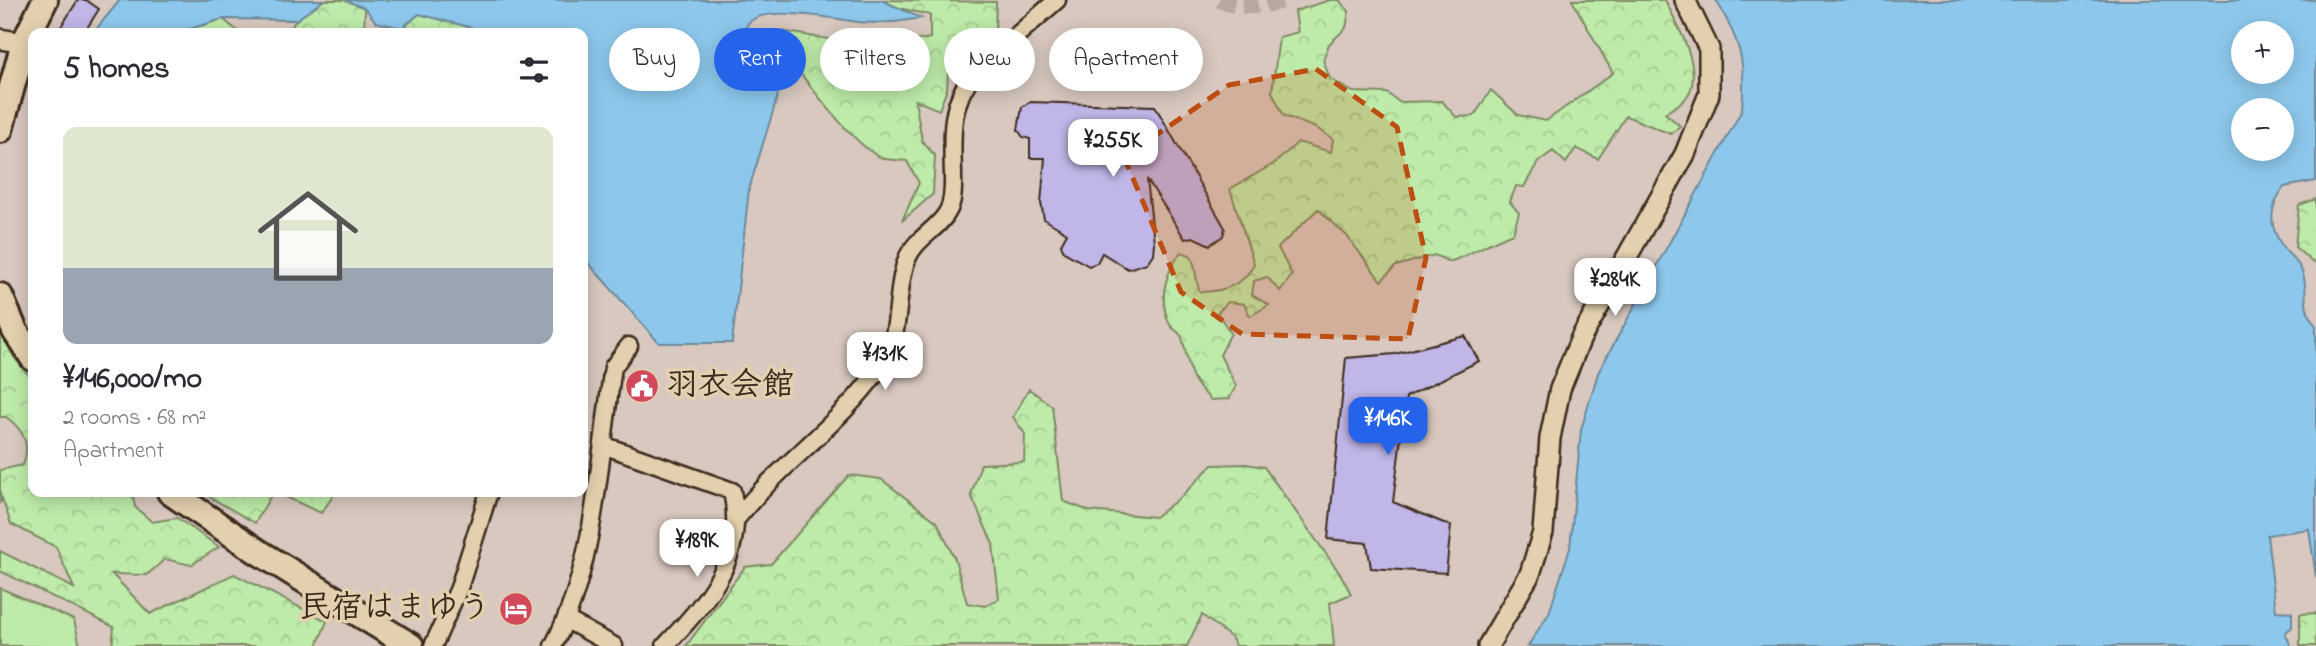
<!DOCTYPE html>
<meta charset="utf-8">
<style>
body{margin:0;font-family:"Indie Flower","Klee One",sans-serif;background:#f7f7f7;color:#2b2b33;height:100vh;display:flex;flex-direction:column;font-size:26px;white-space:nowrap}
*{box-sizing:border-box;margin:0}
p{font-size:23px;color:#7c7c81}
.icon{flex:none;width:38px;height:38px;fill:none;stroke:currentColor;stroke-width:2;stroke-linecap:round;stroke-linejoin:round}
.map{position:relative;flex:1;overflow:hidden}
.sheet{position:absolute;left:28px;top:28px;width:560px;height:469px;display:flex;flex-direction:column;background:#fff;border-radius:14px;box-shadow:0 4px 18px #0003}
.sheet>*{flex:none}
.guide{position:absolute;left:609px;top:28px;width:665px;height:63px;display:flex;gap:14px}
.buttons{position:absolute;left:2231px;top:21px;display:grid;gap:14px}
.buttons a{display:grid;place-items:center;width:63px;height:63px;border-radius:50%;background:#fff;box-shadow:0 4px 18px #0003;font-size:35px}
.price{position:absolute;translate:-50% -60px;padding:0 16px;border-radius:14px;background:#fff;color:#222;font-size:23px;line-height:46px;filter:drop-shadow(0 2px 4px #0008)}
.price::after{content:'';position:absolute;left:50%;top:42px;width:21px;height:16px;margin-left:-10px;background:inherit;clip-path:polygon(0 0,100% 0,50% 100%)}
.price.current{background:#2563eb;color:#fff}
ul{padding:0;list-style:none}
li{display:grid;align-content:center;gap:14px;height:371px;padding:0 35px}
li+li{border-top:2px solid #e1e1e2}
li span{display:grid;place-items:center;height:217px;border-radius:14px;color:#555}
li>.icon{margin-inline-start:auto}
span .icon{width:126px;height:126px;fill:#fffc;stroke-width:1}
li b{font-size:30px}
h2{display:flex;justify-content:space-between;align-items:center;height:84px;padding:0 35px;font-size:30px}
.pill{padding:0 24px;border-radius:32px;background:#fff;box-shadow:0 4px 18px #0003;font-size:24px;line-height:63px}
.pill.current{background:#2563eb;color:#fff}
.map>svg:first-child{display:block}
.grass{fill:#beeba9;stroke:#7c8a64;stroke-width:2}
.forest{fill:url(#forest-crowns);stroke:#7c8a64;stroke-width:2}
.water{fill:#8dc8ec;stroke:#6c899a;stroke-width:2;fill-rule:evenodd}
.building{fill:#c0b6e7;stroke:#3b2a1e;stroke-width:2}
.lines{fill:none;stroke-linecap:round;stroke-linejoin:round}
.minor-tunnel{stroke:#b9a89f;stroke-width:16;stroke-dasharray:16 8;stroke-linecap:butt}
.minor-casing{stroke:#3b2a1e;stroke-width:21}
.tertiary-casing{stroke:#3b2a1e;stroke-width:24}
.primary-casing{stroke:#3b2a1e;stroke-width:30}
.minor{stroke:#e3d0ae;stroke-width:16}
.tertiary{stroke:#e3d0ae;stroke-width:19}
.primary{stroke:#e3d0ae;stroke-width:24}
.marked{fill:#bd4d10;fill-opacity:0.2;stroke:#bd4d10;stroke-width:5;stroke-dasharray:14 9;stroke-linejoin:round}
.labels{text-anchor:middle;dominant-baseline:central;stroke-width:7;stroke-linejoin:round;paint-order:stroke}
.poi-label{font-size:32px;font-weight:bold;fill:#3b2a1e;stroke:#e3d0ae;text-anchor:start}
</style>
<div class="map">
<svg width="2316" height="646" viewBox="0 0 2316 646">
<defs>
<pattern id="forest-crowns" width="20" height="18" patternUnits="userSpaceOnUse" patternTransform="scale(1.75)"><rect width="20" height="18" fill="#beeba9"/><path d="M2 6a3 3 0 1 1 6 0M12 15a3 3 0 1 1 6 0" fill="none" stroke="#a4ca91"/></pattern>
</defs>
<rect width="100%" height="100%" fill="#d8c8bf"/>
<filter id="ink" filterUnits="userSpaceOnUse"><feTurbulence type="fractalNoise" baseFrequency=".0143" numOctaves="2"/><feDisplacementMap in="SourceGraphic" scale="14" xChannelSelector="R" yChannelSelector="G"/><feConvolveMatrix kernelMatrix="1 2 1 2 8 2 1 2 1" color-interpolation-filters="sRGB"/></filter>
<g filter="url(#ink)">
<path class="grass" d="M0,588l74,32 6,26h-80z"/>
<path class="forest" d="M324,0h21l20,8 -1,25h-76l8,-13z
M881,0l115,2 -1,29 -47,41 -1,17 -8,21 -24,-10 7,41 13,15 -2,38 -31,27 17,-38 -12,-22c-7,-1 -15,-1 -22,-2 -32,-9 -90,-95 -114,-123l9,-5c55,8 94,20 150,7v-23l-31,-7z
M1330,0h9l10,11 -3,17 -17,16 -6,16 7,19 23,13 34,1 12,9 43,-1 14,16 18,-1 17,-26 27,25 28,6 67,-48 -41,-73h93c12,24 43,76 19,100 -5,5 -13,9 -19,13l15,13 -9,8 -45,-18 -28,43 -22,-11 -10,15 -13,-12 -15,11 -14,25 -8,-1 -6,16 9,11 -6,20c-24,9 -41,21 -64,29l-14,-7 -39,11 -15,15 -34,-45 -29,-27 -40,39 14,27 -12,16 -13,-14 -13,4 -2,14 17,10 -19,11 -6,-12 -16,-2 -11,11 14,20 -11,22 16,31 -7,13 -18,1c-26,-26 -19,-29 -29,-62 -2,-7 -10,-8 -13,-15 -11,-26 -4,-49 12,-71l9,3c8,13 4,23 10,37 23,0 44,-7 54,-28l-24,-75 45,-26 23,-21 33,10 2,-13 -17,-11 -32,-12 -12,-24 7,-55 19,-5 -3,-21z
M419,14l69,16 4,3h-95z
M223,19l17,14h-64z
M2316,199v63l-3,1 -18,-16 4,-42z
M0,329l13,27 20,25v111h99l3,15 17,15 25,-4 42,29 -28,18 -26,-6 -18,16 -35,-1 38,40 84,-40 93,47 -10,25h-205l2,-19 -114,-56v-20l74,37 -18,-41 -45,-23 -9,-26 -2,6v-34l23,-5c8,-20 0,-36 -17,-48h-6z
M1029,389l23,17 11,95 26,10 66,6 27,-21 30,-31 34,-1 18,3 77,108 10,19 -21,9 4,43h-99l-3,-8 -30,-23 -15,31h-501l59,-79 26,-3 78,-89 32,4 56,43 18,37 12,44 18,3 14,-7 -6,-55 -22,-49 10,-31 43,-2 1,-28 -12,-17z
M201,492h72l-18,31z
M275,492h61l-15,21z
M2316,613v33h-16v-32z"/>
<path class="water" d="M120,0h204l-28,20 -73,-1 -47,14h-83z
M345,0h536l40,18c-22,4 -48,7 -70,3 -26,-4 -116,-21 -105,17 3,18 22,40 32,57l-29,94 -17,154h-73l-76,-86v-224h-91l-73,-19 -17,14 -26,-6 -11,-14z
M1716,0h600v181l-32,6c-15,20 -16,39 -1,60 7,10 16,14 20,27 6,21 -3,31 13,52v251l-7,-48 -42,6 9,76 16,1v15l-7,6 6,13h-763l21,-33 21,-65 11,-118 17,-57 144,-263c4,-49 -1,-67 -26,-110zM2282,33v39h-38v-39zM2282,110v39h-38v-39z"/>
<path class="building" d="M78,0h8l13,9 -15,24h-27z
M1030,102l125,4 70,122 -2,8 -13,9 -17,-8 -8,2 -38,-60 7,63 -1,12 -6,9 -19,6 -26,-16 -5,10 -8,3 -25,-14 -3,-8 6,-11 -23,-14 -3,-16 4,-45h-15v-19l-7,-2 -5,-7 4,-23z
M1465,336l14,25 -73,36 -13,105 58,24 -5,47 -75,-5 -4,-25 -39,-4 18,-181 49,-4z"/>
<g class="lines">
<path class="minor-tunnel" d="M1219,0c21,10 45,6 67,0"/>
<g class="minor-casing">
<path id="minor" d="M603,445l129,46c15,66 -25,110 -67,155
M738,517c43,-54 103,-93 143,-151 22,-31 13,-73 26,-107 8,-21 32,-30 41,-48 6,-11 5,-26 5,-37 -1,-38 -4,-70 21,-101l83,-73
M567,620l47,26
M433,646l26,-58 30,-96
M553,646c43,-79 46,-190 60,-279l16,-21"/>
</g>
<g class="tertiary-casing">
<path id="tertiary" d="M0,39l24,4
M1488,646l42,-72 13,-42 7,-94 10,-49 21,-51 104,-184 24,-60v-45l-24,-49"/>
</g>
<g class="primary-casing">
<path id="primary" d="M0,130l24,-87 21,-43
M0,296l15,35 18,27
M170,492l87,59 154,95"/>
</g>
<use href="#minor" class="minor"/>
<use href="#tertiary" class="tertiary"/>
<use href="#primary" class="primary"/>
</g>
</g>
<path class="marked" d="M1316,69l81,58 29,131 -18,81 -166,-5 -61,-42 -57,-135 105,-72z"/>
<defs>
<g id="civic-disc" transform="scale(1.75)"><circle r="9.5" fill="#d1495b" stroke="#e3d0ae"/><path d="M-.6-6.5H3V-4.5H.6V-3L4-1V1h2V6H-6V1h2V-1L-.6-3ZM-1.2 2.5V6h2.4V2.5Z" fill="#fff"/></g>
<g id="hotel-disc" transform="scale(1.75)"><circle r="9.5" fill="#d1495b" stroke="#e3d0ae"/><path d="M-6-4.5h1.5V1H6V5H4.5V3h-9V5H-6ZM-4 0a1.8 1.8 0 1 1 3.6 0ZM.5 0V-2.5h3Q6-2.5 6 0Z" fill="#fff"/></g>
</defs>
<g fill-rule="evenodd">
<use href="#civic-disc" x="642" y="386"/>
<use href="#hotel-disc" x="516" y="609"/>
</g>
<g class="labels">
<g class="poi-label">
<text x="666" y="386">羽衣会館</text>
<text x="491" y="609" text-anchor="end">民宿はまゆう</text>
</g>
</g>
</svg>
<div class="buttons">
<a>+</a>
<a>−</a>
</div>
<b class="price" style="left:1113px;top:179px">¥255K</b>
<b class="price" style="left:1615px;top:318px">¥284K</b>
<b class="price" style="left:885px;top:392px">¥131K</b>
<b class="price current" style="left:1388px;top:457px">¥146K</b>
<b class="price" style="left:697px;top:579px">¥189K</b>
<div class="guide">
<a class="pill">Buy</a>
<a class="pill current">Rent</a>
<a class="pill">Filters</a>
<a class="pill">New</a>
<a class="pill">Apartment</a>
</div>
<section class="sheet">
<h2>5 homes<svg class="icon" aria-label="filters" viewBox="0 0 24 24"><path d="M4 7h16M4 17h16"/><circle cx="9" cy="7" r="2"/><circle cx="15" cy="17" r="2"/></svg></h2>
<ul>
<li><span style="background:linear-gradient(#dfe7d0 65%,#9aa5b1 0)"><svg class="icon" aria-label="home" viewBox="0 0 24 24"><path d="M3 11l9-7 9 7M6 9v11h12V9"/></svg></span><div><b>¥146,000/mo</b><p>2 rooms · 68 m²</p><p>Apartment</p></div></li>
</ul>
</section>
</div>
